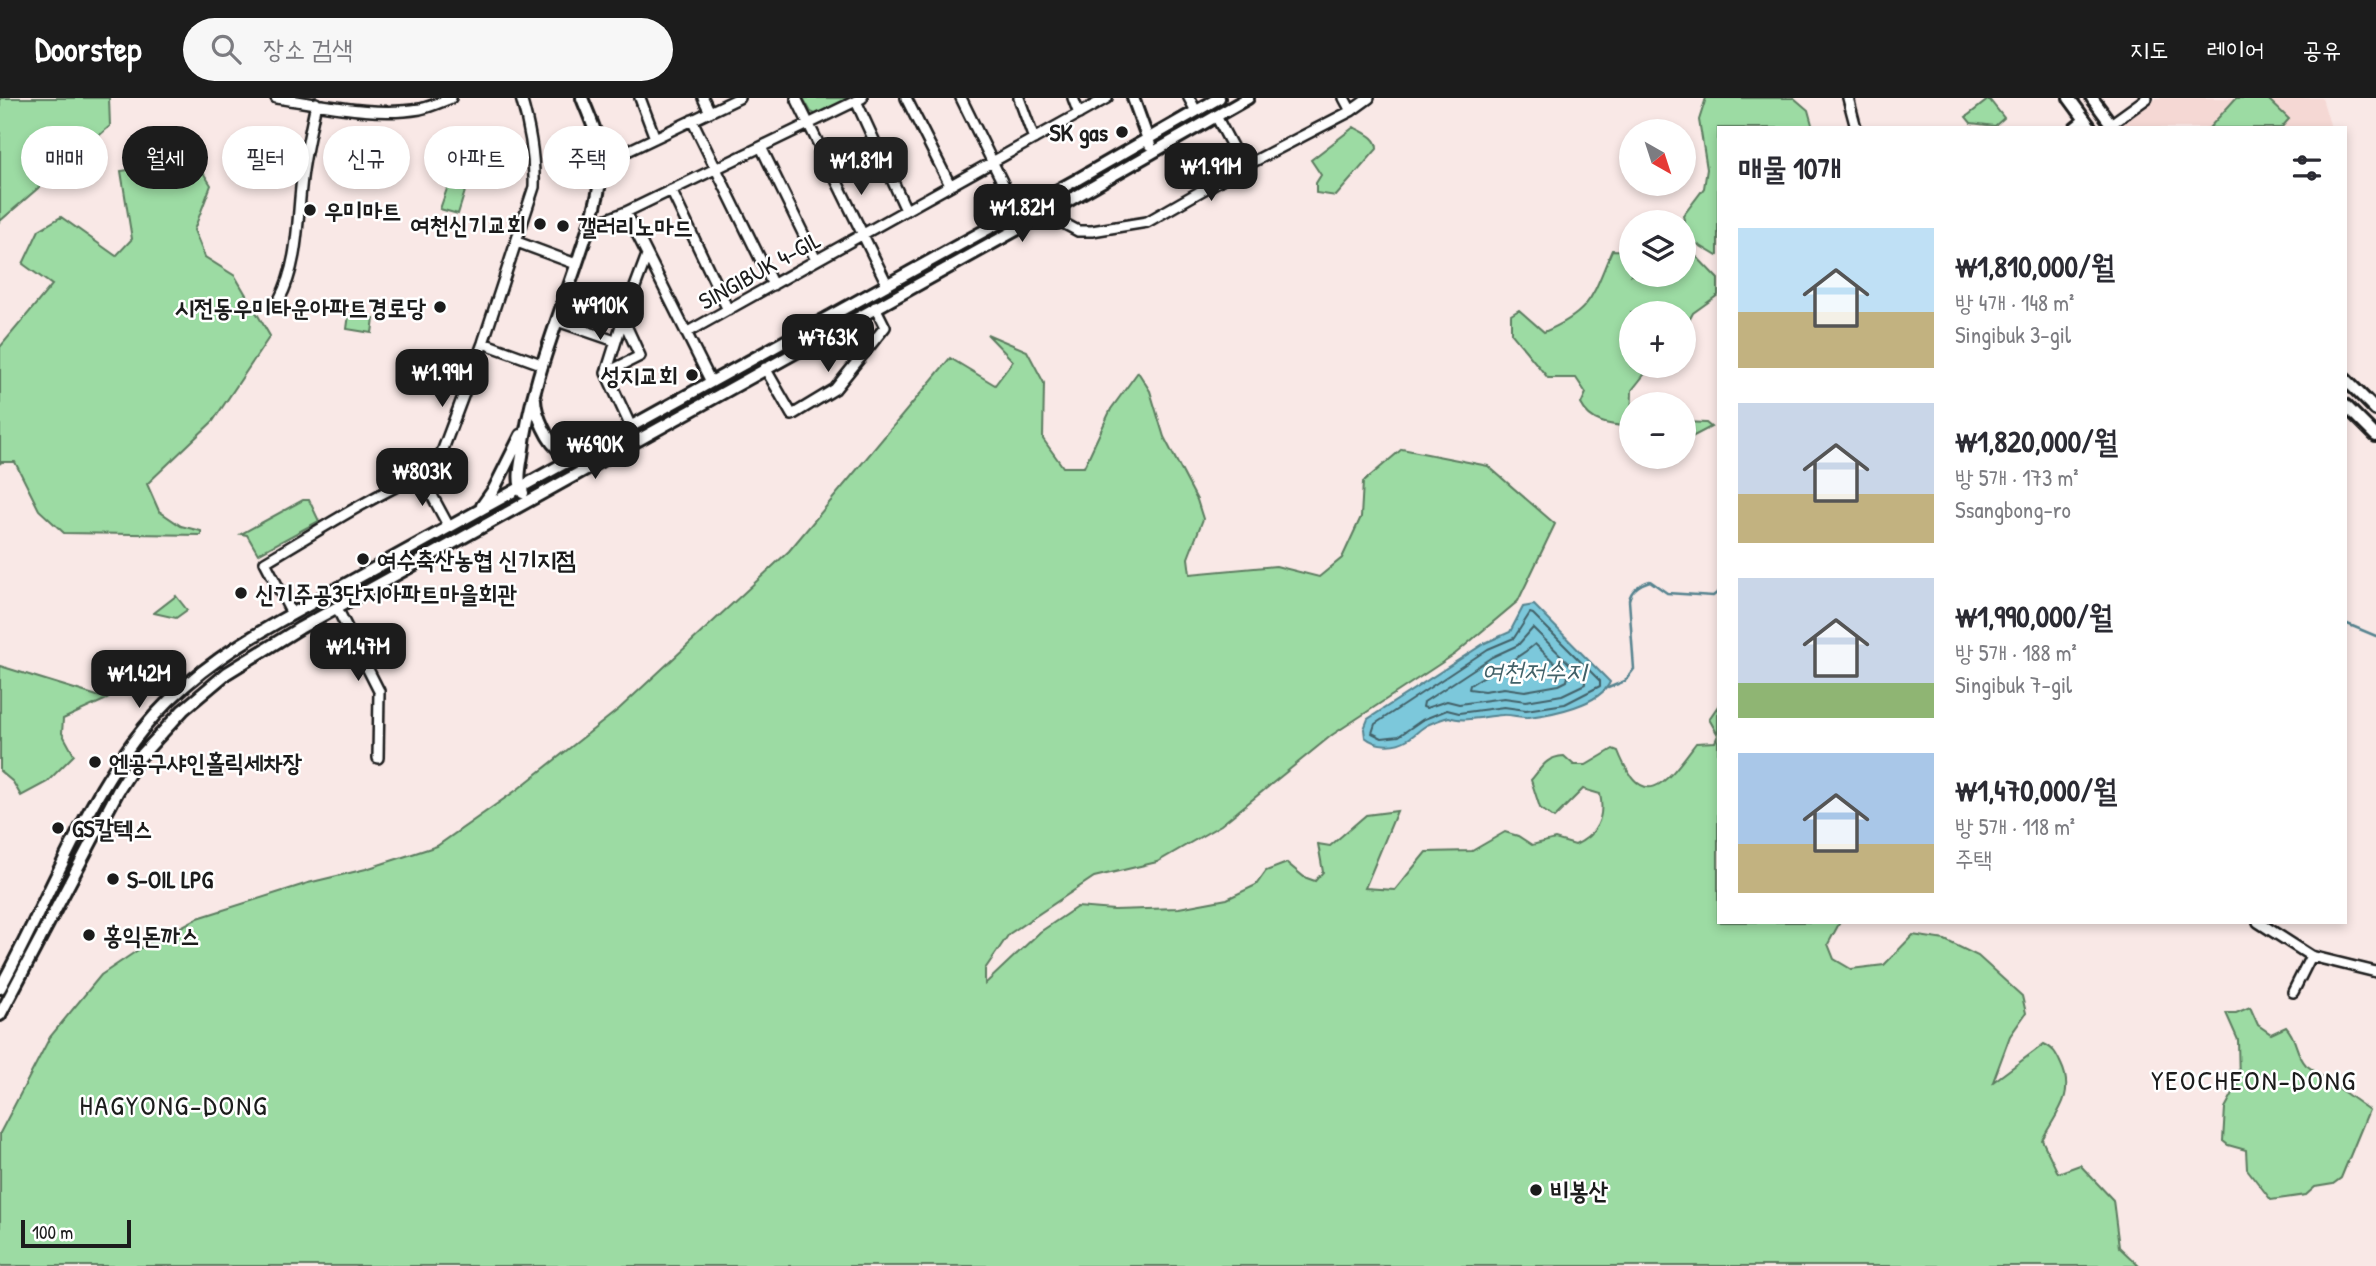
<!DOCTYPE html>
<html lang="ko">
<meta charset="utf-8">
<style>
body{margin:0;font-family:"Patrick Hand","Poor Story",sans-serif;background:#f7f7f7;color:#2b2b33;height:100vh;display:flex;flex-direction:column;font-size:26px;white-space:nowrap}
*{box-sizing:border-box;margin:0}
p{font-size:23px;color:#7c7c81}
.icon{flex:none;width:38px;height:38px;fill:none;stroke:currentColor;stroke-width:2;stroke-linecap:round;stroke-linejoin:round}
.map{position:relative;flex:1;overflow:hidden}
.details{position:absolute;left:1717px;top:28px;width:630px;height:798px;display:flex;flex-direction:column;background:#fff;border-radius:0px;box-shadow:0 4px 10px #0003}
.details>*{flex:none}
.top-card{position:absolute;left:21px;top:28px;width:665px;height:63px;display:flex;gap:14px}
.needle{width:46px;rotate:141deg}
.buttons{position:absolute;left:1619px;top:21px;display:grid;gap:14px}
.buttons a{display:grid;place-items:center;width:77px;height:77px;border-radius:50%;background:#fff;box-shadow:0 4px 10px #0003;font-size:35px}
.scale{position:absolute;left:21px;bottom:18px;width:110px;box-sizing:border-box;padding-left:7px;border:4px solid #1c1c1c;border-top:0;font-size:19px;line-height:24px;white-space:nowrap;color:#1c1c1c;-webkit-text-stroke:5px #fff;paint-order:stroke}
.price{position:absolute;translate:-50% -60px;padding:0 16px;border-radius:14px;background:#1c1c1c;color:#fff;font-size:23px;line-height:46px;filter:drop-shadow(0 2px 4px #0008)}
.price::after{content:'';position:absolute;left:50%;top:42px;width:21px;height:16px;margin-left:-10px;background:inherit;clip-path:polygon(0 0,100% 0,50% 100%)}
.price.current{background:#222;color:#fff}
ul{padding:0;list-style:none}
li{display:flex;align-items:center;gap:21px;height:175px;padding:0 21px}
li span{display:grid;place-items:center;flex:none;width:196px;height:140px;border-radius:0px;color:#555}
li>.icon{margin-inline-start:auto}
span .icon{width:84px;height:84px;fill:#fffc;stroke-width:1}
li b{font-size:30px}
h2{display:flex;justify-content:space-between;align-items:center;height:84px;padding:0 21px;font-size:30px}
.tag{padding:0 24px;border-radius:32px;background:#fff;box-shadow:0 4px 10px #0003;font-size:24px;line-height:63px}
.tag.current{background:#1c1c1c;color:#fff}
header{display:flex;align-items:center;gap:42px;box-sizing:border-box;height:98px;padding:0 35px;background:#1c1c1c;color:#fff}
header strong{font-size:33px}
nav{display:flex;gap:38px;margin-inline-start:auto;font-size:24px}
.search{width:490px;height:63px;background:#f7f7f7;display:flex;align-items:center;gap:18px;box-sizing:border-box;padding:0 24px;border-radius:38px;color:#7c7c81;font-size:26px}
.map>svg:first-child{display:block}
.built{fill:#f5d8d4}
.green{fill:#9cdba3;stroke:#5c7c60;stroke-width:2}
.water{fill:#7cc8db;stroke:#56838f;stroke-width:2}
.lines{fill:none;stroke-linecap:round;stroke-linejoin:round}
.shore{stroke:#426168;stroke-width:2}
.stream{stroke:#56838f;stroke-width:2.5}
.minor-casing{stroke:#1c1c1c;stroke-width:14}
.tertiary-casing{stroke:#1c1c1c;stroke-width:16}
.minor{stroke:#fff;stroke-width:9}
.tertiary{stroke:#fff;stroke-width:10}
.poi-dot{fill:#1c1c1c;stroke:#fff;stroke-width:2.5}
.labels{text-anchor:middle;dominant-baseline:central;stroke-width:5;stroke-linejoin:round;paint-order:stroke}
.poi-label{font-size:24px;font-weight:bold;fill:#1c1c1c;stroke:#fff;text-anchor:start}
.street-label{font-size:24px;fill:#1c1c1c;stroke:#fff}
.water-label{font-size:26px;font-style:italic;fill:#426168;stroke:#fff}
.quarter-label{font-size:28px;letter-spacing:2px;fill:#1c1c1c;stroke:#fff}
</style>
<header>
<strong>Doorstep</strong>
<div class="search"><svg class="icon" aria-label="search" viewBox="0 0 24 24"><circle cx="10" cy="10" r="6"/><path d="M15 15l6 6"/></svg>장소 검색</div>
<nav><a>지도</a><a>레이어</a><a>공유</a></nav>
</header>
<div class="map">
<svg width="2376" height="1168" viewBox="0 0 2376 1168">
<rect width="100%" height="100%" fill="#f9e8e6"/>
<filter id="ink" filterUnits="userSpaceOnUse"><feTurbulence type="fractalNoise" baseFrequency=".0143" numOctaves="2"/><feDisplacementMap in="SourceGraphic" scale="14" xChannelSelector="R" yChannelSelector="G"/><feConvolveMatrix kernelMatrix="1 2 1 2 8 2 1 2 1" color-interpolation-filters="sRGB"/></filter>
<g filter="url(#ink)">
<path class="built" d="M2157,0h165l9,30h-204l-4,-6z"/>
<path class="green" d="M0,0h109l1,28 -110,95z
M803,0h47l-33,17 -6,-3z
M1706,0h88l14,12 5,18h-95v127l-1,1 -28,-17 -6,-23 21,-28 3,-19 -8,-49z
M2236,0h31l22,21 -8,9h-72z
M1989,1l15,19 -9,8 -24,-3 -5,-6z
M1354,29c10,6 23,10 23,22l-41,47 -20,-3v-10l5,-8 -10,-15z
M195,62l16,25 -17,45 11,27 30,19 35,60 -57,85 -66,63 12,27 22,15 20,5v4l-137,-2 -25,-23 -24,-48h-14l-1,2v-117l52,-62 -29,-21 16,-34 22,-13 55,39 16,-17 -11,-68z
M449,85l17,5 -8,26 -18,-5z
M1612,152l19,1v24h53v-21h10l24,25v16l-25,18 -9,17v-17h-53v53h20l-19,24 -1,37c-20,-2 -40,-3 -50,-23l5,-11 -10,-15h-28l-37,-45v-18l8,-5 25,22c49,-21 48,-36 68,-82z
M349,216l25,4 -2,15 -25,-4z
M987,236l40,17 17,32 -1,56 20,28h21l27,-58 27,-37 12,19 14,46 33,63 6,19 -15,39 2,16 86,-8 43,11 23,-19 19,-41 2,-35 39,-33 86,17 67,58 -37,77 -63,53 -123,81 -111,90 -64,37 -63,15 -85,57 -24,35v15l55,-52 37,-25 37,3 65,-2 48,-9 29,-14 10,-14 21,-8 17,14 11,4 8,-9 -5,-28 12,2 36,-31 31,-4 -32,77 30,2 31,-38 46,-1 33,-19 13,4 14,9 23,-6 20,6c22,-10 30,-28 25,-51l-17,-5 -29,29 -14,-10 -9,-28c11,-13 15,-23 33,-24l10,9h12l27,-16 5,2c26,66 50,29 78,-8l19,-1 3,-7 -9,-16 9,-13v216h122l-12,22 6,15 17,10 33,-4 29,-30 32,5 33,16 44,40 4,17 -16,23 -17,46 51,-38c10,5 12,9 17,20 15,31 -5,49 -19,76l16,33 22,-8 33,35 6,47 20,19h-2139v-133l50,-96 51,-62 43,-29 54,-28 110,-35 58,-14 71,-23 81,-57 101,-80 170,-158 161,-193 45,27 18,-24z
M1684,324l22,1 5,4 -19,10 -8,-2z
M303,402h6l10,21 -61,33 -11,-19 -6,-1z
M176,498l11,14 -11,8 -22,-5z
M0,568l107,33 -44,20 -1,14 12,22 -27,27 -26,14 -8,-14 -13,-11z
M2250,909l8,18 13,9 15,-7c12,13 8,24 20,38l63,45 -28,68 -8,6 -18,3 -9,8 -35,5 -24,-31 -1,-19 -18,-5 -5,-4 2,-33 14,-26 -1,-42 -12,-27h10z"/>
<path class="water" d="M1534,507l76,77c-10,23 -58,32 -81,35 -9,1 -18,-3 -27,-2 -17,1 -38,8 -53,2 -8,2 -15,5 -22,8 -7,4 -12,10 -19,14 -13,8 -31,8 -43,-2l-1,-8 4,-10 117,-76 25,-11 13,-25z"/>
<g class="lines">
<path class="shore" d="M1530,515l3,1 67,67v5l-35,18 -39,6 -22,-3 -45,6 -12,-3 -25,10 -23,16 -17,2 -10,-5 3,-9 113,-75 26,-11z
M1533,530l52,51v5l-23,11 -36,6 -22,-3 -45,6 -12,-3 -21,7 -3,-1 1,-5 68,-45 26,-12z
M1535,546l33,32 -1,5 -8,4 -34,6 -21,-3 -20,3 -15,-2 1,-4c22,-15 46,-24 65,-41z"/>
<path class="stream" d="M2345,525l31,13
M1608,590l17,-7 9,-12 -5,-69c2,-10 11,-16 21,-19l17,12 46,3 5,-4"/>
<g class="minor-casing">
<path id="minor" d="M276,0c46,6 97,19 144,11 10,-2 21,-7 31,-11
M640,0l15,40
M703,0l7,14
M796,0l91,186
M906,0l44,87
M961,0l56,114
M1019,0l15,41
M1073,0l6,16
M1189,0l7,13
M1344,0l7,13
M1848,0l8,30
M856,3l50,109
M1216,18l27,51
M692,22l81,165
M2111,26l36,-26
M2074,30l11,-9
M761,49l55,113
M601,62l14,-3 124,-59
M671,92l57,120
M1054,111l11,15 13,7h14l55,-9 96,-55 108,-56 18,-13
M626,114l85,170
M589,128l37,-14 236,-114
M517,144l59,22
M279,202c20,-37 18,-81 23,-122 3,-25 9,-50 14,-75
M557,223l58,20
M686,235l421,-235
M483,245l58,21
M765,270l27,47 43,-26 50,-62 -10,-20
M606,275l34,-17 -17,-37
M631,329l-25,-54 17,-54 24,-64
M421,377l28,52
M337,510l42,83 -1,67
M292,516l-27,-52c51,-30 102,-63 155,-87 10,-4 17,-15 22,-23l41,-109 51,-156c1,-32 -4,-59 -13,-89
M2258,824l53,34 65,16
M2293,894l18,-36"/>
</g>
<g class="tertiary-casing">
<path id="tertiary" d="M1133,0l17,47
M2069,0l22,30
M2092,0l22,30
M2345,281l31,31
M535,301c0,14 13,45 26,52 6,3 12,1 18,0
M2345,307l31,31
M523,395c-6,-11 -3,-25 -1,-37 8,-69 35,-133 57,-199 9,-28 21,-58 22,-88 2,-25 -10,-48 -19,-71
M482,408l12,-17 27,-54
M0,890c49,-88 88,-199 155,-273 39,-43 88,-74 137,-101l786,-435 141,-81
M0,917l118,-224 21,-33 44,-48 44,-37 73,-45 754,-419 194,-111"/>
</g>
<use href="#minor" class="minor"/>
<use href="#tertiary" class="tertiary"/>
</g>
</g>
<g class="poi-dot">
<circle cx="1122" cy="34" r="7"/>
<circle cx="310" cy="112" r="7"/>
<circle cx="540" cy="126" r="7"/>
<circle cx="563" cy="128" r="7"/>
<circle cx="440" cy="209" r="7"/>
<circle cx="692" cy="277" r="7"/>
<circle cx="363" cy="461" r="7"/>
<circle cx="241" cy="495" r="7"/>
<circle cx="95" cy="664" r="7"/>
<circle cx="58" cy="730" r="7"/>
<circle cx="113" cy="781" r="7"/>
<circle cx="89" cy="837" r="7"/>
<circle cx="1536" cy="1092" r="7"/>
</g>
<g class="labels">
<g class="poi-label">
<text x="1108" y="34" text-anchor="end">SK gas</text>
<text x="324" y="112">우미마트</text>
<text x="526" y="126" text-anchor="end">여천신기교회</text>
<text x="577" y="128">갤러리노마드</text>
<text x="426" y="209" text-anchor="end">시전동우미타운아파트경로당</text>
<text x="678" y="277" text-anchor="end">성지교회</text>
<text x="377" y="461">여수축산농협 신기지점</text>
<text x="255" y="495">신기주공3단지아파트마을회관</text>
<text x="109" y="664">엔공구샤인홀릭세차장</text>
<text x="72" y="730">GS칼텍스</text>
<text x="127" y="781">S-OIL LPG</text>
<text x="103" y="837">홍익돈까스</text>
<text x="1550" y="1092">비봉산</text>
</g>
<g class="street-label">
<text transform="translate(759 172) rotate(-29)">SINGIBUK 4-GIL</text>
</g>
<g class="water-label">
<text x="1534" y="572">여천저수지</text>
</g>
<g class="quarter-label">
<text x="2254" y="982">YEOCHEON-DONG</text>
<text x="174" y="1007">HAGYONG-DONG</text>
</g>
</g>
</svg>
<div class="buttons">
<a><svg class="needle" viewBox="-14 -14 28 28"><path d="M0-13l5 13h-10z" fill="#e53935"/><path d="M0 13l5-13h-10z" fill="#7c7c81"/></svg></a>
<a><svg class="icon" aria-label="layers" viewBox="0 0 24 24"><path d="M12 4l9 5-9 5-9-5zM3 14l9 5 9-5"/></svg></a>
<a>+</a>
<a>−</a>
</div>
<div class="scale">100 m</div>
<b class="price current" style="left:861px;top:99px">₩1.81M</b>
<b class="price" style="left:1211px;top:105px">₩1.91M</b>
<b class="price" style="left:1022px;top:146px">₩1.82M</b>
<b class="price" style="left:600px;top:244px">₩910K</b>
<b class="price" style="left:828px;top:276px">₩763K</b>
<b class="price" style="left:442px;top:311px">₩1.99M</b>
<b class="price" style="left:595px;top:383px">₩690K</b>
<b class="price" style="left:422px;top:410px">₩803K</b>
<b class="price" style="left:358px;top:585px">₩1.47M</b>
<b class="price" style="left:139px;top:612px">₩1.42M</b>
<div class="top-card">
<a class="tag">매매</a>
<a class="tag current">월세</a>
<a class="tag">필터</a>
<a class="tag">신규</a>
<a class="tag">아파트</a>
<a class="tag">주택</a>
</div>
<section class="details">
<h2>매물 10개<svg class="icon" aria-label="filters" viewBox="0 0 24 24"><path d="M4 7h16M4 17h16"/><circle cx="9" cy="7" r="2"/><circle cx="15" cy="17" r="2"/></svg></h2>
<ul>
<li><span style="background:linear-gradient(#bfe0f5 60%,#c2b280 0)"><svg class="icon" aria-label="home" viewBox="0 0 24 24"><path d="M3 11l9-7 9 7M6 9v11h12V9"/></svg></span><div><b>₩1,810,000/월</b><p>방 4개 · 148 m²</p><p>Singibuk 3-gil</p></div></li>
<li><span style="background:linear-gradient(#c9d6e8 65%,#c2b280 0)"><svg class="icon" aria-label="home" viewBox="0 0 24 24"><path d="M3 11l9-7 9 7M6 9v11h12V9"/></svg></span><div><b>₩1,820,000/월</b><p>방 5개 · 173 m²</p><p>Ssangbong-ro</p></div></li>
<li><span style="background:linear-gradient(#c9d6e8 75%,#8fb573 0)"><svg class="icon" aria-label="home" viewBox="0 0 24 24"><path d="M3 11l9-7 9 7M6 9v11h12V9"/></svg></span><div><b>₩1,990,000/월</b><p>방 5개 · 188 m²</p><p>Singibuk 7-gil</p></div></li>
<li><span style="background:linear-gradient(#a9c7e8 65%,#c2b280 0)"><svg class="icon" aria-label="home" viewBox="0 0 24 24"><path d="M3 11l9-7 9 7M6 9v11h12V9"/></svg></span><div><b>₩1,470,000/월</b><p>방 5개 · 118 m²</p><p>주택</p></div></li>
</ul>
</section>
</div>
